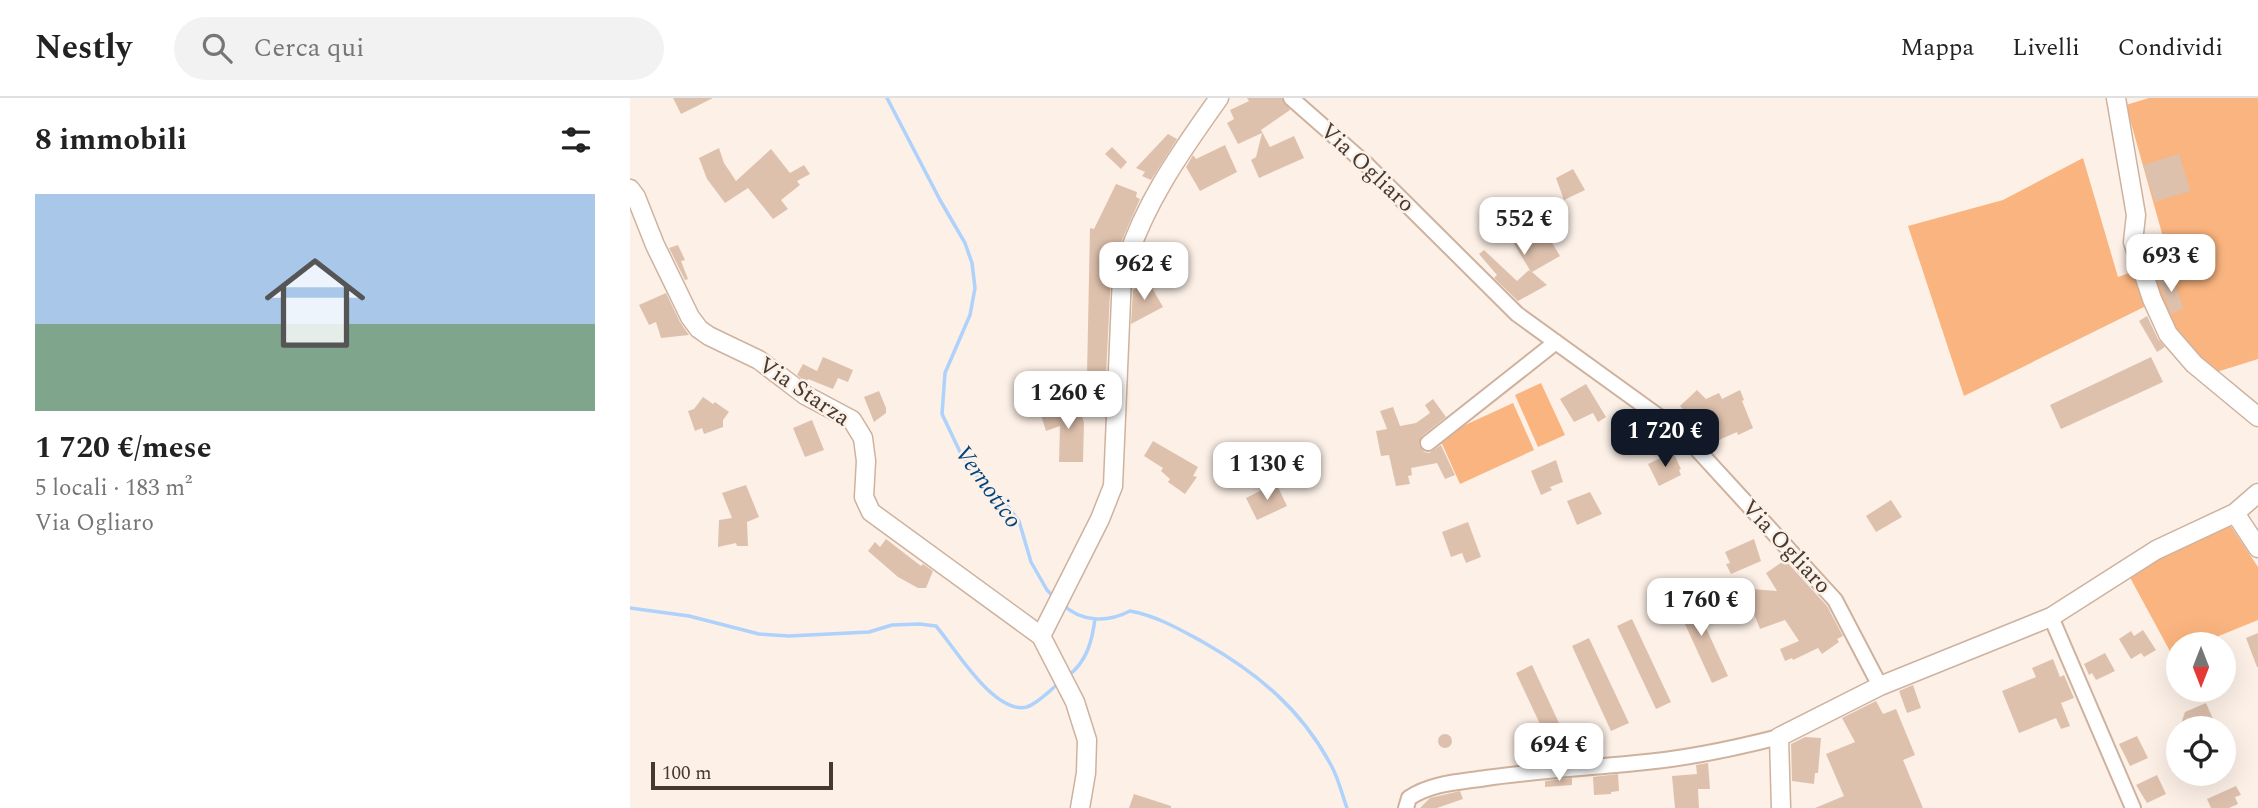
<!DOCTYPE html>
<html lang="it">
<meta charset="utf-8">
<style>
body{margin:0;font-family:Spectral,serif;background:#f2f2f2;color:#222;height:100vh;display:flex;flex-direction:column;font-size:26px;white-space:nowrap}
*{box-sizing:border-box;margin:0}
p{font-size:23px;color:#767676}
.icon{flex:none;width:38px;height:38px;fill:none;stroke:currentColor;stroke-width:2;stroke-linecap:round;stroke-linejoin:round}
.map{position:relative;flex:1;overflow:hidden}
.details{display:flex;flex-direction:column;background:#fff;width:630px}
.details>*{flex:none}
.needle{width:46px;rotate:180deg}
.buttons{position:absolute;left:1536px;top:534px;display:grid;gap:14px}
.buttons a{display:grid;place-items:center;width:70px;height:70px;border-radius:50%;background:#fff;box-shadow:0 7px 28px #0002;font-size:35px}
.scale{position:absolute;left:21px;bottom:18px;width:182px;box-sizing:border-box;padding-left:7px;border:4px solid #453a31;border-top:0;font-size:19px;line-height:24px;white-space:nowrap;color:#453a31;-webkit-text-stroke:5px #fcf0e7;paint-order:stroke}
.price{position:absolute;translate:-50% -60px;padding:0 16px;border-radius:14px;background:#fff;color:#222;font-size:23px;line-height:46px;filter:drop-shadow(0 2px 4px #0008)}
.price::after{content:'';position:absolute;left:50%;top:42px;width:21px;height:16px;margin-left:-10px;background:inherit;clip-path:polygon(0 0,100% 0,50% 100%)}
.price.active{background:#111827;color:#fff}
ul{padding:0;list-style:none}
li{display:grid;align-content:center;gap:14px;height:371px;padding:0 35px}
li span{display:grid;place-items:center;height:217px;border-radius:0px;color:#555}
li>.icon{margin-inline-start:auto}
span .icon{width:126px;height:126px;fill:#fffc;stroke-width:1}
li b{font-size:30px}
h2{display:flex;justify-content:space-between;align-items:center;height:84px;padding:0 35px;font-size:30px}
header{display:flex;align-items:center;gap:42px;box-sizing:border-box;height:98px;padding:0 35px;background:#fff;border-bottom:2px solid #e0e0e0}
header strong{font-size:33px}
nav{display:flex;gap:38px;margin-inline-start:auto;font-size:24px}
.search{width:490px;height:63px;background:#f2f2f2;display:flex;align-items:center;gap:18px;box-sizing:border-box;padding:0 24px;border-radius:38px;color:#767676;font-size:26px}
main{display:flex;flex:1;min-height:0}
.map>svg:first-child{display:block}
.green{fill:#fab47f}
.lines{fill:none;stroke-linecap:round;stroke-linejoin:round}
.stream{stroke:#aed2fb;stroke-width:3.5}
.building{fill:#dec1ad}
.minor-casing{stroke:#cfb29e;stroke-width:18}
.tertiary-casing{stroke:#cfb29e;stroke-width:21}
.minor{stroke:#fff;stroke-width:14}
.tertiary{stroke:#fff;stroke-width:18}
.labels{text-anchor:middle;dominant-baseline:central;stroke-width:5;stroke-linejoin:round;paint-order:stroke}
.street-label{font-size:23px;fill:#453a31;stroke:#fcf0e7}
.water-label{font-size:24px;font-style:italic;fill:#00457f;stroke:#fcf0e7}
</style>
<header>
<strong>Nestly</strong>
<div class="search"><svg class="icon" aria-label="search" viewBox="0 0 24 24"><circle cx="10" cy="10" r="6"/><path d="M15 15l6 6"/></svg>Cerca qui</div>
<nav><a>Mappa</a><a>Livelli</a><a>Condividi</a></nav>
</header>
<main>
<section class="details">
<h2>8 immobili<svg class="icon" aria-label="filters" viewBox="0 0 24 24"><path d="M4 7h16M4 17h16"/><circle cx="9" cy="7" r="2"/><circle cx="15" cy="17" r="2"/></svg></h2>
<ul>
<li><span style="background:linear-gradient(#a9c7e8 60%,#7fa58c 0)"><svg class="icon" aria-label="home" viewBox="0 0 24 24"><path d="M3 11l9-7 9 7M6 9v11h12V9"/></svg></span><div><b>1 720 €/mese</b><p>5 locali · 183 m²</p><p>Via Ogliaro</p></div></li>
</ul>
</section>
<div class="map">
<svg width="1628" height="710" viewBox="0 0 1628 710">
<rect width="100%" height="100%" fill="#fcf0e7"/>
<path class="green" d="M1519,0h109v261l-51,16 -30,-30 -31,-75 24,-8 -44,-157z
M1453,60l35,119 14,-5 14,34 -182,90 -56,-170 95,-26z
M911,285l24,52 -27,12 -23,-52z
M883,305l21,47 -74,34 -21,-47z
M1598,424l30,45v53l-59,24h-20v8l-7,3 -45,-83z"/>
<g class="lines">
<path class="stream" d="M257,0l53,102 25,43 7,20 3,25 -5,27 -25,58 -3,41 19,40 23,32 21,17 14,18 12,41 16,28 7,7
M432,506c19,18 45,19 68,7 27,5 49,18 73,31 56,32 99,68 129,125 7,13 10,28 15,41
M0,510l59,8 70,18 30,2 80,-4 23,-7 27,-1 17,2c19,22 58,89 91,81 11,-4 21,-15 31,-23
M439,577c18,-14 23,-34 26,-56"/>
</g>
<path class="building" d="M43,0h40l-32,16z
M617,0h35l8,12 -29,20 9,17 24,-11 10,22 -45,20 -8,-18 5,-3 6,-24 -24,11 -11,-21 7,-4 -4,-9 19,-9z
M538,36l9,5 -26,41 -9,-4 3,-4 -9,-4z
M595,47l12,27 -37,19 -14,-24 7,-12 3,4z
M482,49l15,15 -6,7 -16,-15z
M89,50l5,15 12,18 35,-32 19,24 14,-8 6,9 -13,7 3,4 -19,15 7,9 -15,10 -25,-31 -23,15 -18,-24 -8,-21z
M1549,56l11,37 -35,11 -12,-37z
M943,71l12,21 -21,10 -8,-22z
M486,86l21,8 -1,5 4,2 -21,48 -8,26 -5,103h-19l3,-148 4,1z
M886,119l3,5 4,-2 8,8 9,-5 20,33 -28,16 15,13 -29,16 -24,-23 3,-3 -18,-21 5,-4 33,31 12,-11 2,2 -24,-40 -7,3 -4,-8z
M48,147l7,15 -4,1 7,18 -3,1 -16,-32z
M1543,176l10,35 -12,5 -13,-34z
M518,183l15,26 -32,17 2,-34z
M36,195l14,29 9,13 -28,3 -5,-16 -7,3 -10,-20z
M1517,218l11,23 7,8 -8,5 -18,-31z
M193,259l30,13 -5,12 -10,-4 -5,11 -25,-10 -2,3 -9,-7 6,-11 14,7z
M1521,259l12,25 -102,47 -11,-24z
M956,286l20,33 -8,5 -5,-9 -19,9 -14,-23z
M1067,292l9,9 13,-6 3,6 18,-9 4,10 -2,1 11,27 -15,7 -1,-3 -16,7 -11,10 -10,-11 6,-3 -5,-11 -11,4 -10,-8 7,-7 -7,-7z
M249,293l7,17v5l-12,9 -10,-25z
M73,299l10,7 2,-2 14,10 -6,8v7l-19,7 -2,-6 -7,3 -7,-20 6,-2z
M803,301l13,18 -24,19 -3,9 5,7 5,1 12,-8 14,30 -10,4 -8,-16 -26,5 1,7 -4,1 2,8 -14,2 -7,-31 -8,1 -5,-25 11,-2 -7,-18 13,-4 7,19 16,-3 14,-10 -5,-8z
M439,303l2,5 7,-2 6,19 -1,39h-24l1,-36 -14,5 -5,-16 19,-7 -2,-3z
M182,322l12,30 -19,7 -12,-29z
M1002,332l7,18 -14,6 -7,-18z
M523,343l45,26 -5,9 4,1 -12,17 -17,-12 2,-3 -9,-8 2,-3 -19,-12z
M1043,354l8,17 -2,1 2,5 -22,11 -11,-22z
M926,362l7,22 -13,5 2,3 -11,5 -10,-24z
M646,385l11,23 -30,14 -11,-22z
M116,387l13,32 -12,5 1,24h-11l-1,-3 -18,4 1,-27 13,-2 -10,-25z
M960,394l12,22 -25,11 -10,-24z
M1261,402l11,17 -26,15 -10,-16z
M838,424l13,35 -15,6 -4,-10 -11,4 -9,-25z
M256,441l35,27 2,-2 10,7 -7,17h-8l-20,-11 -30,-26 7,-9 5,5z
M1124,441l7,22 -30,13 -5,-10 4,-1 -5,-11z
M1155,462l42,46 16,30 -6,3 2,3 -17,12 -4,-6 -25,12 -1,-2 -7,3 -5,-12 19,-8 -14,-21 -25,9 -15,-38 7,1v-3l25,2 -11,-18z
M1060,495l38,83 -16,7 -38,-83z
M1002,521l39,83 -15,7 -39,-83z
M1513,532l13,20 -12,7 -3,-4 -10,6 -12,-20 12,-8 3,5z
M1628,535v34h-1l-11,-29z
M959,540l40,85 -18,8 -39,-85z
M1475,555l10,18 -19,9 -4,-7 -3,2 -5,-11z
M1423,561l7,18 4,-2 10,23 -13,5 9,23 -9,3 -5,-11 -37,15 -17,-42 34,-14 -4,-9z
M902,567l39,84 -16,7 -39,-83z
M1283,587l8,23 -14,5 -8,-22z
M1246,603l7,13 13,-5 19,46 -12,5 20,48h-108l29,-12 -18,-42 29,-12 -13,-24z
M1576,605l11,25h-34l-2,-4 4,-12z
M808 643a7 7 0 1 1 14 0a7 7 0 1 1-14 0Z
M1507,638l11,22 -18,8 -11,-22z
M1175,639l16,1 -3,35h-3l-1,11 -22,-3 -1,-37z
M1078,665l2,26h-12l1,19h-24l-3,-32 25,-2 -1,-9z
M988,676l1,17 -8,1v2l-17,1 -1,-18z
M1527,677l9,19 -19,9 -11,-18z
M942,680v7l-27,2v-6z
M1606,688l5,9 -6,2 3,7 -9,4h-18l-4,-9z
M830,693l3,8 -26,9h-17l10,-10z
M504,696l37,12v2h-42z"/>
<g class="lines">
<g class="minor-casing">
<path id="minor" d="M661,0l75,66 151,150 166,120 152,166 45,86
M798,345l128,-101
M1421,519l82,191
M776,710l3,-10c22,-15 51,-16 77,-20 50,-7 100,-10 150,-15 49,-4 96,-14 143,-26"/>
</g>
<g class="tertiary-casing">
<path id="tertiary" d="M1486,0l20,117 -3,27 19,57 16,35 26,30 64,53
M0,91l6,8 19,48 35,72 9,12 10,7 50,24 46,35 47,25 11,18 3,23 -2,36 7,15 170,124 34,66 12,38 -1,33 -6,35
M1605,415l23,35
M411,538l59,-117 13,-33 9,-210c18,-67 57,-122 97,-178
M1151,710l-2,-71 101,-51 171,-69 105,-67 79,-37 23,-20"/>
</g>
<use href="#minor" class="minor"/>
<use href="#tertiary" class="tertiary"/>
</g>
<g class="labels">
<g class="street-label">
<text transform="translate(737 70) rotate(43)">Via Ogliaro</text>
<text transform="translate(174 294) rotate(34)">Via Starza</text>
<text transform="translate(1156 449) rotate(47)">Via Ogliaro</text>
</g>
<g class="water-label">
<text transform="translate(358 389) rotate(54)">Vernotico</text>
</g>
</g>
</svg>
<div class="buttons">
<a><svg class="needle" viewBox="-14 -14 28 28"><path d="M0-13l5 13h-10z" fill="#e53935"/><path d="M0 13l5-13h-10z" fill="#767676"/></svg></a>
<a><svg class="icon" aria-label="locate" viewBox="0 0 24 24"><circle cx="12" cy="12" r="6"/><path d="M12 2v4M12 18v4M2 12h4M18 12h4"/></svg></a>
</div>
<div class="scale">100 m</div>
<b class="price" style="left:894px;top:159px">552 €</b>
<b class="price" style="left:1541px;top:196px">693 €</b>
<b class="price" style="left:514px;top:204px">962 €</b>
<b class="price" style="left:438px;top:333px">1 260 €</b>
<b class="price active" style="left:1035px;top:371px">1 720 €</b>
<b class="price" style="left:637px;top:404px">1 130 €</b>
<b class="price" style="left:1071px;top:540px">1 760 €</b>
<b class="price" style="left:929px;top:685px">694 €</b>
</div>
</main>
